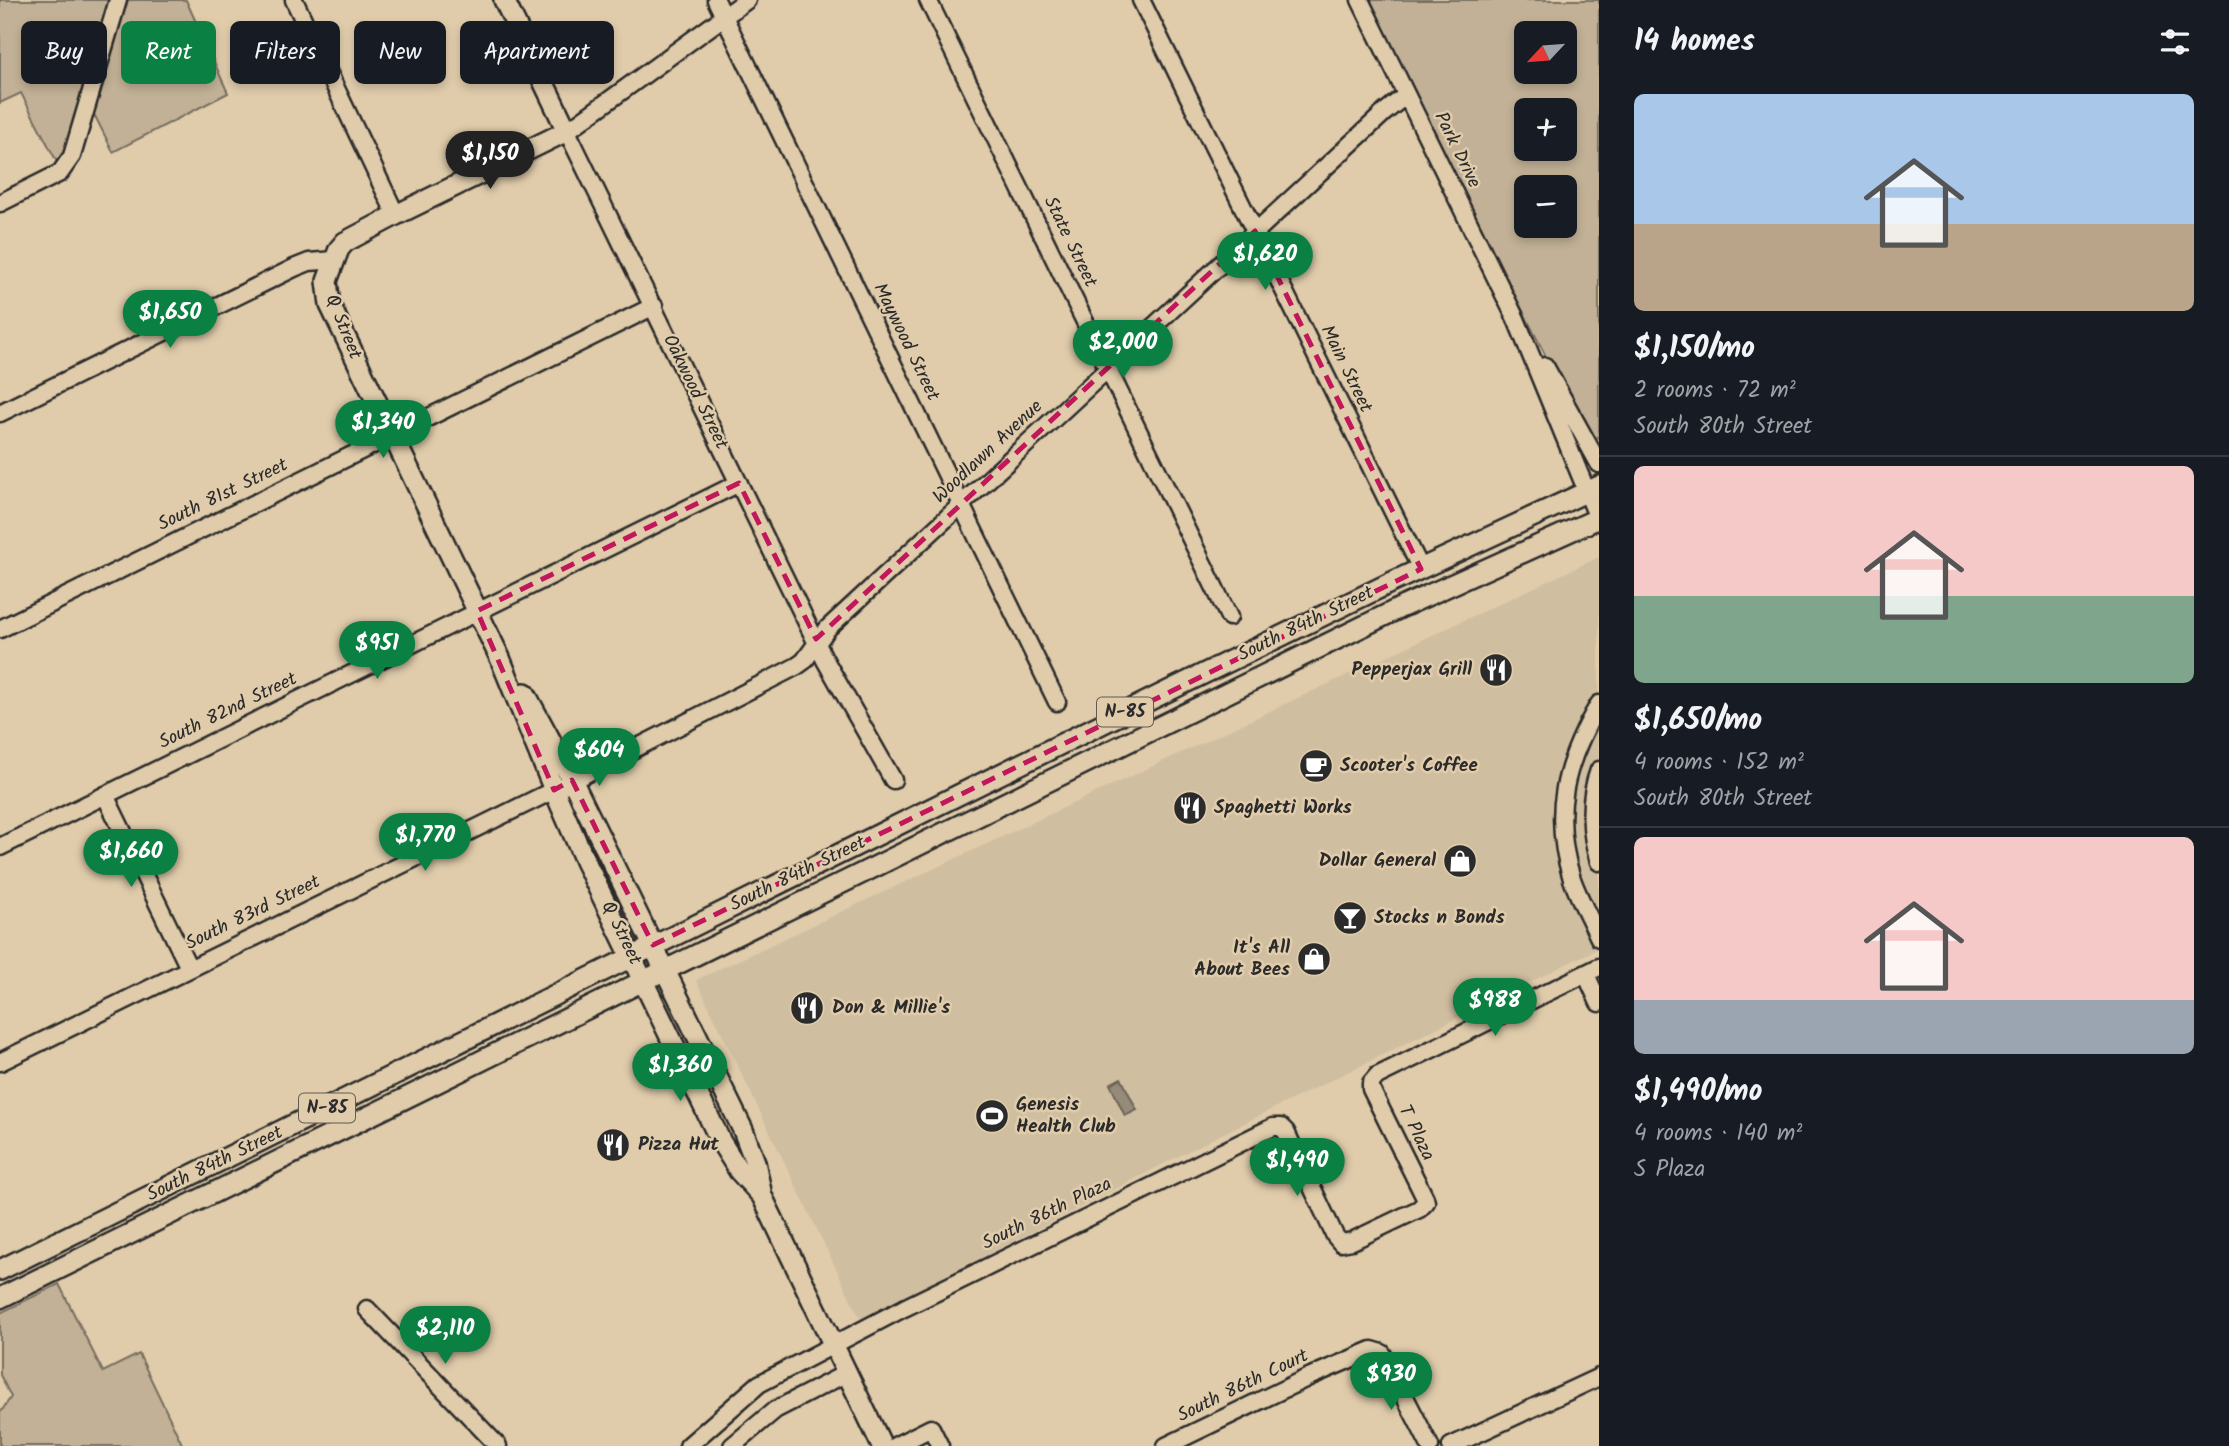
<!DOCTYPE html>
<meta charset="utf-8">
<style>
body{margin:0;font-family:Kalam,sans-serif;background:#20242c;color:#f1f3f6;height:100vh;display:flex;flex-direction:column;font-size:26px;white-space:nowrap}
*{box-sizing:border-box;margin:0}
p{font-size:23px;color:#9ea1a6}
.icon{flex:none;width:38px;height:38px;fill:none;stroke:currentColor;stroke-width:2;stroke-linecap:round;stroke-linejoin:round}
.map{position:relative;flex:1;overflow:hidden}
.details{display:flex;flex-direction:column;background:#171b24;width:630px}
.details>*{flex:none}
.top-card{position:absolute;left:21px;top:21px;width:665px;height:63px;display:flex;gap:14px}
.needle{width:46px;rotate:244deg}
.tools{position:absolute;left:1514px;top:21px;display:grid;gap:14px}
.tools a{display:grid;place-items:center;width:63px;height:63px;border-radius:10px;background:#171b24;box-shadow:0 4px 10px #0003;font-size:35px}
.price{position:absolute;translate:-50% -60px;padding:0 16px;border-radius:24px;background:#0b8043;color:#fff;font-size:23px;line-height:46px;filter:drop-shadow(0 2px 4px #0008)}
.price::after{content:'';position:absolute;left:50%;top:42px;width:21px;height:16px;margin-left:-10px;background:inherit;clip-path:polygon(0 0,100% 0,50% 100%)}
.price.current{background:#222;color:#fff}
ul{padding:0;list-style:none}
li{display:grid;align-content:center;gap:14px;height:371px;padding:0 35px}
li+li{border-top:2px solid #363941}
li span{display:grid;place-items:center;height:217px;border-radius:10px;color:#555}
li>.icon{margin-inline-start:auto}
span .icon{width:126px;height:126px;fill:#fffc;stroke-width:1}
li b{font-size:30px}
h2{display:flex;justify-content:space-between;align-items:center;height:84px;padding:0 35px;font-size:30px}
.tag{padding:0 24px;border-radius:10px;background:#171b24;box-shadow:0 4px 10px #0003;font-size:24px;line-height:63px}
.tag.current{background:#0b8043;color:#fff}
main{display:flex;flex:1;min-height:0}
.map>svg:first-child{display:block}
.built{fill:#d0bea0}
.green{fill:#c2b196;stroke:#766e60;stroke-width:2;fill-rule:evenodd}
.water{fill:#968a78;stroke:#6b6459;stroke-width:2}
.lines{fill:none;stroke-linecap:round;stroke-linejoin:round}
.minor-casing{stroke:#2b2b2b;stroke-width:21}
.major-casing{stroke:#2b2b2b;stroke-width:24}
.minor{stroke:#e0ccab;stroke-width:16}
.major{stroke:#e0ccab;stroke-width:19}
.marked{fill:none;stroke:#c2185b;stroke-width:5;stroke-dasharray:14 9;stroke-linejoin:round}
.labels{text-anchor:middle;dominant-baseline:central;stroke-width:5;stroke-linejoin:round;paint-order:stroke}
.shield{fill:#e0ccab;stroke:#615b51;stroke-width:2}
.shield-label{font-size:18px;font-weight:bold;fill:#2b2b2b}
.street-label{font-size:19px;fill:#2b2b2b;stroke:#e0ccab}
.poi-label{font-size:19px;font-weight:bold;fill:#2b2b2b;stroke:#e0ccab;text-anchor:start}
</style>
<main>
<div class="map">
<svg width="1599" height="1446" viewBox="0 0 1599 1446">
<rect width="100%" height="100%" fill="#e0ccab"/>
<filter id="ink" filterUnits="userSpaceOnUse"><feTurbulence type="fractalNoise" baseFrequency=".0143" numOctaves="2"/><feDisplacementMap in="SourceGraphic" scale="14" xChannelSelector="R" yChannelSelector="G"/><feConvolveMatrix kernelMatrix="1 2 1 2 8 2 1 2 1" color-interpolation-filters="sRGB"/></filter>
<g filter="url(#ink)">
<path class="built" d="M1599,557v391l-379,187 -359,185 -165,-340z"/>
<path class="green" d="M0,0h186l42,93 -115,59 -18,-36 -16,-7 -13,44 -8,11 -37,-71 -21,10z
M1368,0h231v438l-11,-4 -23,-40 -144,-284zM1526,33h38v39h-38zM1526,110h38v39h-38zM1526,187h38v39h-38z
M59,1284l44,88 36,-18 44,92h-183v-33l11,-16 -11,-22v-62z"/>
<path class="water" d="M1121,1078l16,32 -12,6 -15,-32z"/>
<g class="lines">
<g class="minor-casing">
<path id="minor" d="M294,0l102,215
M716,0l341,702
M747,0l-180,131 258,529 68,120
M928,0l301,617
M1141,0l280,569
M1360,0l156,319 83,202
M0,203l60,-30 12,-17 46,-156
M1545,366l54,98
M0,413l294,-145 15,-6 27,-2
M0,629l654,-323
M1599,704c-34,58 -48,109 -27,175 7,20 18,39 27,59
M1599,770c-11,29 -9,64 0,92
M105,795l84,173
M0,847l739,-364
M1586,974l13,29
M0,1062l554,-272 243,-124 7,-5 24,-33 557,-516 21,-17
M367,1309l131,137
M688,1446l71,-62 145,-76 369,-181h8l5,5 49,104 6,7 11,-2 67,-32 7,-7 -1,-4 -54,-109v-6l6,-7 222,-109
M732,1446l43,-36 72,-37
M895,1446l36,-18 9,18
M1166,1446l145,-70 61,-26 10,3 5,9 43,84
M1451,1446l148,-69"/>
</g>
<g class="major-casing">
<path id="major" d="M504,0l63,131 -171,84 -51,27 -6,7 -12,32 3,24 170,353 54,132 31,71 136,281 18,29 23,25
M525,693l47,87 171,350 12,32 7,34 120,250
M0,1270l1160,-575 230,-112 209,-97
M0,1298l1402,-691 197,-89"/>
</g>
<use href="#minor" class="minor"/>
<use href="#major" class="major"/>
</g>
</g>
<path class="marked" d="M1255,231l166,338 -768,376 -81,-165 -18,10 -77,-179 262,-128 77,156z"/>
<defs>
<g id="restaurant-disc" transform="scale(1.75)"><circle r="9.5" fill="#2b2b2b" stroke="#e0ccab"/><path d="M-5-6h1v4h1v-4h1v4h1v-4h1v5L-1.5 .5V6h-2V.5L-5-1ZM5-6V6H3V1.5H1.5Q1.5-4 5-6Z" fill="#fff"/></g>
<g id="cafe-disc" transform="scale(1.75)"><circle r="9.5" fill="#2b2b2b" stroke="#e0ccab"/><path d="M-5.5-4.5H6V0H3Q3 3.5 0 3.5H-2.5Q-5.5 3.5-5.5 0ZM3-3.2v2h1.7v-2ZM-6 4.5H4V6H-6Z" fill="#fff"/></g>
<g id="shop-disc" transform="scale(1.75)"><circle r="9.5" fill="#2b2b2b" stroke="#e0ccab"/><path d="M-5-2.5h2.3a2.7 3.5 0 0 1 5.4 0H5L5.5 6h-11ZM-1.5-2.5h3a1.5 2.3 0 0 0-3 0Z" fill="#fff"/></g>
<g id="bar-disc" transform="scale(1.75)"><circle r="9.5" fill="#2b2b2b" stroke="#e0ccab"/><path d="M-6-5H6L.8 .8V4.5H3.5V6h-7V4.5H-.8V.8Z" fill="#fff"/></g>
<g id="stadium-disc" transform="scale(1.75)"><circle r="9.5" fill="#2b2b2b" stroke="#e0ccab"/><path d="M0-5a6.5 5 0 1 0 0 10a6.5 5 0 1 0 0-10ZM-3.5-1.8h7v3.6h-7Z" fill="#fff"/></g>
</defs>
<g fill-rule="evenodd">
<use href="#restaurant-disc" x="1496" y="670"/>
<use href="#cafe-disc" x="1316" y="766"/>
<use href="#restaurant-disc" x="1190" y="808"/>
<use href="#shop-disc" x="1460" y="861"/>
<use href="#bar-disc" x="1350" y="918"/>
<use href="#shop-disc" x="1314" y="959"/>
<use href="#restaurant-disc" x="807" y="1008"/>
<use href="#stadium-disc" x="992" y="1116"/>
<use href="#restaurant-disc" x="613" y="1145"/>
</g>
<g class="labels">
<g class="shield">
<rect x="1097" y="697.5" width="56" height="29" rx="5"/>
<rect x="299" y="1093.5" width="56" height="29" rx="5"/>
</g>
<g class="shield-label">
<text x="1125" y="712">N-85</text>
<text x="327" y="1108">N-85</text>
</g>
<g class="street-label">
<text transform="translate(1457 150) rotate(64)">Park Drive</text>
<text transform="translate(1070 242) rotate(64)">State Street</text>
<text transform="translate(343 327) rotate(68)">Q Street</text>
<text transform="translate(906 342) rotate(64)">Maywood Street</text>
<text transform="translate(1346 369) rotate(64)">Main Street</text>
<text transform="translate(695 392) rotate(64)">Oakwood Street</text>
<text transform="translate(988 452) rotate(-43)">Woodlawn Avenue</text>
<text transform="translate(223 495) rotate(-26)">South 81st Street</text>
<text transform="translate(1306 624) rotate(-26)">South 84th Street</text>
<text transform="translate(228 711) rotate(-26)">South 82nd Street</text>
<text transform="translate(798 874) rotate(-26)">South 84th Street</text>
<text transform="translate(253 913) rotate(-26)">South 83rd Street</text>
<text transform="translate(621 933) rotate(64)">Q Street</text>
<text transform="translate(1416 1133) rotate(64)">T Plaza</text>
<text transform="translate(215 1164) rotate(-26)">South 84th Street</text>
<text transform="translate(1047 1214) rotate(-26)">South 86th Plaza</text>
<text transform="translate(1243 1386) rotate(-26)">South 86th Court</text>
</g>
<g class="poi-label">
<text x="1472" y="670" text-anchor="end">Pepperjax Grill</text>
<text x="1340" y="766">Scooter's Coffee</text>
<text x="1214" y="808">Spaghetti Works</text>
<text x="1436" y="861" text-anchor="end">Dollar General</text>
<text x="1374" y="918">Stocks n Bonds</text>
<text x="1290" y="948" text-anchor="end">It's All<tspan x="1290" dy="22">About Bees</tspan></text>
<text x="832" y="1008">Don &amp; Millie's</text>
<text x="1016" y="1105">Genesis<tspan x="1016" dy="22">Health Club</tspan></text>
<text x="638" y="1145">Pizza Hut</text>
</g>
</g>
</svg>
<div class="tools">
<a><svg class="needle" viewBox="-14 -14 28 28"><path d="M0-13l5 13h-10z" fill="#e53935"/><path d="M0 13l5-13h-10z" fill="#9ea1a6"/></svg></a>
<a>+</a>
<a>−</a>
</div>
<b class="price current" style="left:490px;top:191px">$1,150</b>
<b class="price" style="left:1265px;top:292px">$1,620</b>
<b class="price" style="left:170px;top:350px">$1,650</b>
<b class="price" style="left:1123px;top:380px">$2,000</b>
<b class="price" style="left:383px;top:460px">$1,340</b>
<b class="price" style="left:377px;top:681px">$951</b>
<b class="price" style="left:599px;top:788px">$604</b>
<b class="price" style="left:425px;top:873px">$1,770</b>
<b class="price" style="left:131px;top:889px">$1,660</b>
<b class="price" style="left:1495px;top:1038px">$988</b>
<b class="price" style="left:680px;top:1103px">$1,360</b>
<b class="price" style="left:1297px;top:1198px">$1,490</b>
<b class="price" style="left:445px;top:1366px">$2,110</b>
<b class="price" style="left:1391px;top:1412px">$930</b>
<div class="top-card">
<a class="tag">Buy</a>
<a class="tag current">Rent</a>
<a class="tag">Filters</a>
<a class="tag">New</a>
<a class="tag">Apartment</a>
</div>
</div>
<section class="details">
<h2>14 homes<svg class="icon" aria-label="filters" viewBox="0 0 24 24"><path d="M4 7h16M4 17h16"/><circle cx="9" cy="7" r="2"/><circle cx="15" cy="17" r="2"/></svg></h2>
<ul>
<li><span style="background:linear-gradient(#a9c7e8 60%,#b9a48a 0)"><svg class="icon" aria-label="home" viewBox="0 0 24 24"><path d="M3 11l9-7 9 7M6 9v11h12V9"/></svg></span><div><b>$1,150/mo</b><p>2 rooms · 72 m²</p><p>South 80th Street</p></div></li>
<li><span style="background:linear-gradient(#f6c9c9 60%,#7fa58c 0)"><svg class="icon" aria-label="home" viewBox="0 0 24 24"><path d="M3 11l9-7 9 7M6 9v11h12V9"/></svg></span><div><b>$1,650/mo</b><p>4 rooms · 152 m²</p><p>South 80th Street</p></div></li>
<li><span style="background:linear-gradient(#f6c9c9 75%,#9aa5b1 0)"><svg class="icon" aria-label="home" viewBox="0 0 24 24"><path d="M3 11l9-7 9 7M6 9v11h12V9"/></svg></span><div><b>$1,490/mo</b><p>4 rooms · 140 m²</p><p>S Plaza</p></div></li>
</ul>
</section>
</main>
